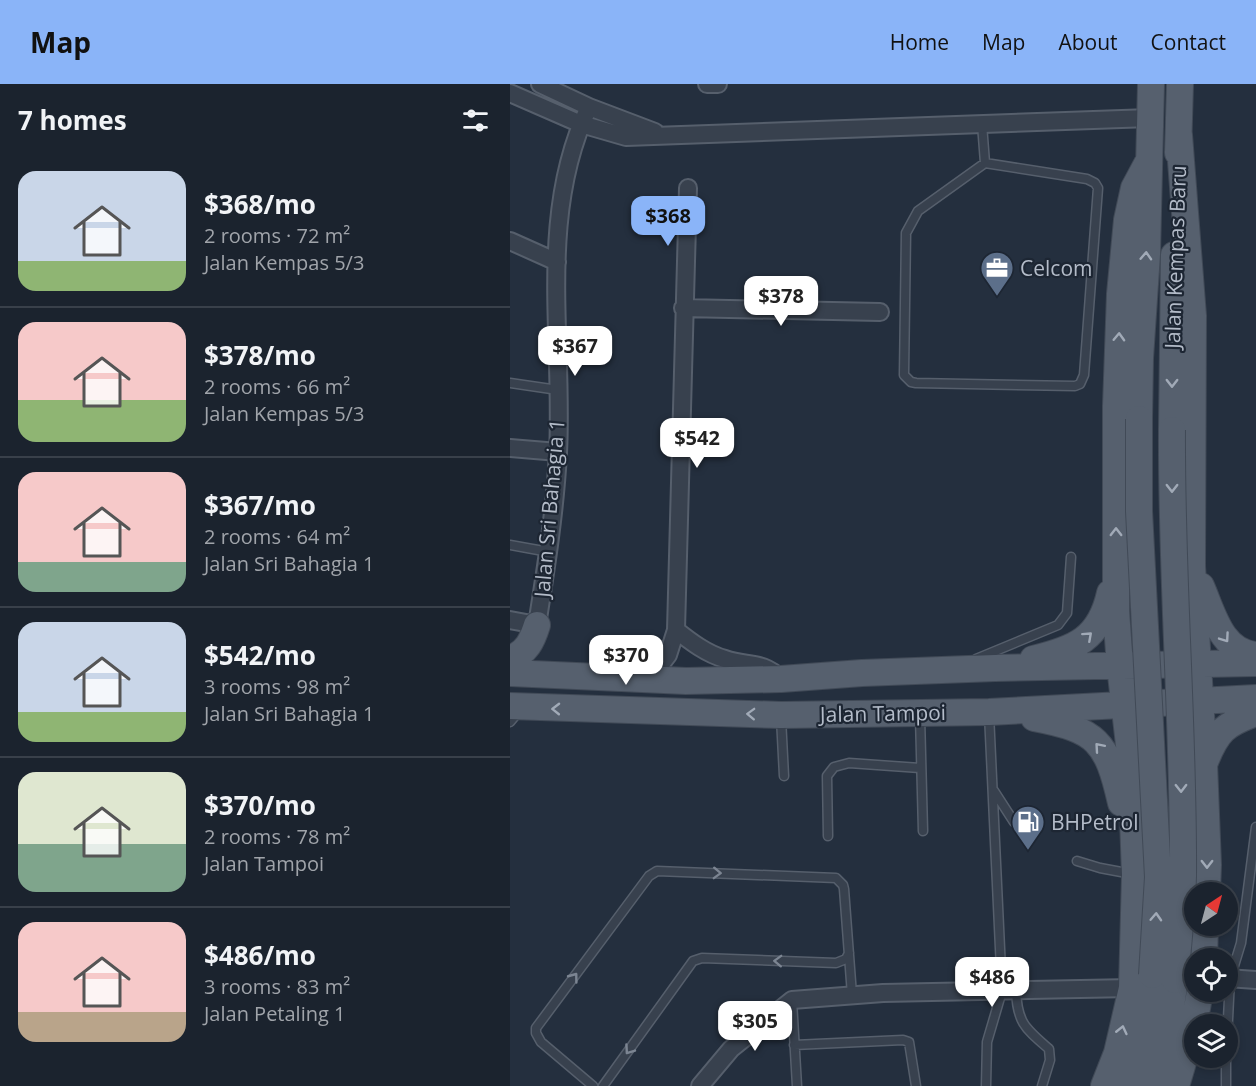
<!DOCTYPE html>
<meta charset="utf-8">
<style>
body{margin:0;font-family:"Open Sans",sans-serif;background:#242b36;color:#f1f3f6;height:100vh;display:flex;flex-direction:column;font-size:22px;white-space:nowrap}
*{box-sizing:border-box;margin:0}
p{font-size:20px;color:#a0a4aa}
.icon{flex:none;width:33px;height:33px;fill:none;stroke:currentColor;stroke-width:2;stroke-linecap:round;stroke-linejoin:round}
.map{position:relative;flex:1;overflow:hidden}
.panel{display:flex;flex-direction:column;background:#1b232e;width:510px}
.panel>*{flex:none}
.needle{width:39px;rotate:36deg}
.controls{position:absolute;left:674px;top:798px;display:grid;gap:12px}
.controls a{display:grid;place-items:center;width:54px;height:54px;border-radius:50%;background:#1b232e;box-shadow:0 3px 9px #0003,0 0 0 2px #39404a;font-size:30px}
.price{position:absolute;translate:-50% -51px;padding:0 14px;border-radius:12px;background:#fff;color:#222;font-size:20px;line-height:39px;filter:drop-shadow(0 2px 3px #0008)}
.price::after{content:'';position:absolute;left:50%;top:36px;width:18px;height:14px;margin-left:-9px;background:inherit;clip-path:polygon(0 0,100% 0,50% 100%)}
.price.active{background:#8ab4f8;color:#111}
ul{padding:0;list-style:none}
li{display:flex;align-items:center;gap:18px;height:150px;padding:0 18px}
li+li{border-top:2px solid #39404a}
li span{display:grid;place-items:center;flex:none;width:168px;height:120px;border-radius:18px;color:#555}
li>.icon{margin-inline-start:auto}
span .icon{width:72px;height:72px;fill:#fffc;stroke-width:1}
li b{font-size:26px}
h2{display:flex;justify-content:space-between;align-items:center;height:72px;padding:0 18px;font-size:26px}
header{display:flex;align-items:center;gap:36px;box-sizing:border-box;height:84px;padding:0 30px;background:#8ab4f8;color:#111}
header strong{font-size:28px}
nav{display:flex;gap:33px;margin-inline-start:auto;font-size:21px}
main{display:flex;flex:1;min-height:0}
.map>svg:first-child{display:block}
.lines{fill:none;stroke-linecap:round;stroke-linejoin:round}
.lane-casing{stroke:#565f6c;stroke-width:11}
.street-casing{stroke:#565f6c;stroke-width:20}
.primary-casing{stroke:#414a57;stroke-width:28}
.lane{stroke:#38414e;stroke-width:8}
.street{stroke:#38414e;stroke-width:16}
.primary{stroke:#56606e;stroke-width:26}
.primary-bridge-casing{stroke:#414a57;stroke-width:28;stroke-linecap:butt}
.primary-bridge{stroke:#56606e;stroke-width:26}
.oneway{stroke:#a1aab7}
.oneway2{stroke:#7c8592}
.labels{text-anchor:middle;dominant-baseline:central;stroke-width:4.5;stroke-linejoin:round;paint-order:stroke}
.street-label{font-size:21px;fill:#b4bcc9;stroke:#1d2633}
.poi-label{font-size:21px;fill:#b4bcc9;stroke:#1d2633;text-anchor:start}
</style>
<header>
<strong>Map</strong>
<nav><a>Home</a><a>Map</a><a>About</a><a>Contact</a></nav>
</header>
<main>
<section class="panel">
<h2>7 homes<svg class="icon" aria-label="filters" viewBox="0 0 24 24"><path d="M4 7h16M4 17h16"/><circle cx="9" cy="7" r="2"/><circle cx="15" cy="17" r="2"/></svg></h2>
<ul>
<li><span style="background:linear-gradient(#c9d6e8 75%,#8fb573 0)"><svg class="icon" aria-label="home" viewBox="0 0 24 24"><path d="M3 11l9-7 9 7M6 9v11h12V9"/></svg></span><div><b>$368/mo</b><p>2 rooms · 72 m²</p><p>Jalan Kempas 5/3</p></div></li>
<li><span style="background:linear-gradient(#f6c9c9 65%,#8fb573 0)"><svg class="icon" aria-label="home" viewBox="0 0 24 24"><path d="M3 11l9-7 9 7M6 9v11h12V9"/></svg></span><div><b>$378/mo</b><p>2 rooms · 66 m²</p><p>Jalan Kempas 5/3</p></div></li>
<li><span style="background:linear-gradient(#f6c9c9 75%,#7fa58c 0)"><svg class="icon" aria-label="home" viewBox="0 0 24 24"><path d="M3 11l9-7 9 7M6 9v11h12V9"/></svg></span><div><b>$367/mo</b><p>2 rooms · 64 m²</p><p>Jalan Sri Bahagia 1</p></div></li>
<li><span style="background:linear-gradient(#c9d6e8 75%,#8fb573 0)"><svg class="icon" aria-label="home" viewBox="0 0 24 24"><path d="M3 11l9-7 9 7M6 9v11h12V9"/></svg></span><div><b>$542/mo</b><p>3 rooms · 98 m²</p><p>Jalan Sri Bahagia 1</p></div></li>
<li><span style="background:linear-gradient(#dfe7d0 60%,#7fa58c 0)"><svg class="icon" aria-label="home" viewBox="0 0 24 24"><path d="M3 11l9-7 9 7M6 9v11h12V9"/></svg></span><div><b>$370/mo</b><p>2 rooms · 78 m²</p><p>Jalan Tampoi</p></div></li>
<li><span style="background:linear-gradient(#f6c9c9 75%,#b9a48a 0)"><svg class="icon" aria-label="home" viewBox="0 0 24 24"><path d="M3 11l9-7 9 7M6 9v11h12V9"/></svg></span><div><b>$486/mo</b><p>3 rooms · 83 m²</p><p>Jalan Petaling 1</p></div></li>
</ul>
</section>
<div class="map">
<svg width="746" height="1002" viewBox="0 0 746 1002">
<rect width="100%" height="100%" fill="#242f3e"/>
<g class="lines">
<g class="lane-casing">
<path id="lane" d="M472,40l3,39
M475,79l102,16 8,4 3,5 -14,187 -4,9 -5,2 -159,-3 -5,-1 -7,-7 2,-142 12,-22z
M0,299l48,7
M0,461l39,7
M466,575l82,-34 9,-12 4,-56
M410,632l3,115
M271,634l3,58
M0,638l10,-12
M484,707l20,31
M318,752l-1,-60 7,-9 15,-4 71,5
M567,777l23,7 32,6
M506,906c1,33 10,39 33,59l1,11 -8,26
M282,916l5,86
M717,955l3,-60 11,-36 15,-116
M284,961l109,-5 6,2 7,44
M83,1002l-52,-44 -5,-9v-5l113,-152 8,-5 179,7 7,7 1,4 8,106
M93,1002l90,-125 9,-3 134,5 10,-4 3,-6
M476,1002l1,-44 15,-51 -13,-277
M716,1002v-28"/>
</g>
<g class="street-casing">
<path id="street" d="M30,0l49,23 66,25
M197,0h11
M0,9l71,31 45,13 524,-19
M0,157l47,21
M173,224l197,4
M0,364l48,4
M0,536l27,5c9,-57 18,-114 21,-172 6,-114 -21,-238 31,-346
M166,546c15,12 31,24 49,29 22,8 37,1 56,20
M126,585l22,-1 10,-13 8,-25 12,-442
M717,894l29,2
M190,1002l31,-37 61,-49 91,-7 249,-5"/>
</g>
<g class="primary-casing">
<path id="primary" d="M669,51l14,181 -1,250 12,197 4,102 -1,27
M668,69l2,-69
M629,335l1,-61 7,-104 4,-170
M662,346l2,-175
M691,502c12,27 20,66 55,69
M0,575c17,-7 22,-18 27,-34
M523,575c42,-10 67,-20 77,-66
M0,589l176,8 95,-2 81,-6 133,-5 261,-5
M0,622l271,9 208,-3 267,-14
M524,634c63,12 73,23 87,85
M695,678c12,-31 20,-38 51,-49
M694,874l1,-32
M684,940l6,-32
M594,1002l13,-33 15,-65 3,-113 -4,-113 -11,-96 -4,-55v-205l4,-112 7,-74 7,-32 15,-28
M615,1002l18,-57 9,-54
M641,1002l16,-54 8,-52
M666,1002l18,-61"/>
</g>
<use href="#lane" class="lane"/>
<use href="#street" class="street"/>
<use href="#primary" class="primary"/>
<g class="primary-bridge-casing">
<path id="primary-bridge" d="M629,335v92l19,366 -6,98
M662,346c-1,149 12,297 11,446 -1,34 -5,70 -8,104"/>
</g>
<use href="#primary-bridge" class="primary-bridge"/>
</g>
<defs><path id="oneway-chevron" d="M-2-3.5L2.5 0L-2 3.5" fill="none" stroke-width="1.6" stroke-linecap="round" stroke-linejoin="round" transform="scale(1.5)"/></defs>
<g class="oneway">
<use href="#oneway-chevron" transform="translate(636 172) rotate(-87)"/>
<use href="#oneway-chevron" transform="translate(609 253) rotate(-88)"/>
<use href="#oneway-chevron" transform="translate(662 299) rotate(90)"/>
<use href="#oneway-chevron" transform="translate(662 404) rotate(90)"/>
<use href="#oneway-chevron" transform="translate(606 448) rotate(-90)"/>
<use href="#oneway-chevron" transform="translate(578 552) rotate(-42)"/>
<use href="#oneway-chevron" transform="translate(715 554) rotate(55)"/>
<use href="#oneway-chevron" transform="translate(46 625) rotate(-179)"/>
<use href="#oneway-chevron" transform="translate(241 630) rotate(-178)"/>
<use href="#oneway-chevron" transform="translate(589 663) rotate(-131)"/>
<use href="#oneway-chevron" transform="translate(671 704) rotate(89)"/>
<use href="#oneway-chevron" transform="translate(697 780) rotate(90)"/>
<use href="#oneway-chevron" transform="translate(646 833) rotate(-87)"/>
<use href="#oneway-chevron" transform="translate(612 946) rotate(-77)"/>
</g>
<g class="oneway2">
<use href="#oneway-chevron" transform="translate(207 789) rotate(2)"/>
<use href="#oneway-chevron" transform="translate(268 877) rotate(-178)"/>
<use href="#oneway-chevron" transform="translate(64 893) rotate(-53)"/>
<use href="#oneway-chevron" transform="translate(119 966) rotate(125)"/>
</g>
<defs>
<g id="office-pin" transform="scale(1.725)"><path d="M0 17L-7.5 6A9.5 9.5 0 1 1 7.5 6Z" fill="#5c6f8a" stroke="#1d2633"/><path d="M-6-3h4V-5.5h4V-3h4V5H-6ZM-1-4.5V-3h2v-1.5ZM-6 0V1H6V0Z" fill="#fff"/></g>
<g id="fuel-pin" transform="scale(1.725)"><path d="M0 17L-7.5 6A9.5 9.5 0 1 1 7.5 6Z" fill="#5c6f8a" stroke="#1d2633"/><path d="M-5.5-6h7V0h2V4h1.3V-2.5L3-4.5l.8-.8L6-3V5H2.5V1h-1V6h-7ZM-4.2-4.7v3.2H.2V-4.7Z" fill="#fff"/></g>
</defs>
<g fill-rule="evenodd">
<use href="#office-pin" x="487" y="184"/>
<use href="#fuel-pin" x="518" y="738"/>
</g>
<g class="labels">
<g class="street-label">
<text transform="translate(665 173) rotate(-88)">Jalan Kempas Baru</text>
<text transform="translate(39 424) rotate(-85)">Jalan Sri Bahagia 1</text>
<text transform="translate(373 629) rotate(-1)">Jalan Tampoi</text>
</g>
<g class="poi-label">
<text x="510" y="184">Celcom</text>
<text x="541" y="738">BHPetrol</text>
</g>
</g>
</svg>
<div class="controls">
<a><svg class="needle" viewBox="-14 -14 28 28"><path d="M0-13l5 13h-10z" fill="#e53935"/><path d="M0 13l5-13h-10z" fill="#a0a4aa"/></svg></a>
<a><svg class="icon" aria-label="locate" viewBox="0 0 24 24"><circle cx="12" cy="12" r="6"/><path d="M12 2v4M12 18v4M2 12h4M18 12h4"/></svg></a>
<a><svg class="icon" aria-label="layers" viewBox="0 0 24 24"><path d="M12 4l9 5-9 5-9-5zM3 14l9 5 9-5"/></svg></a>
</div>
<b class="price active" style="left:158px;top:163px">$368</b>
<b class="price" style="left:271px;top:243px">$378</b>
<b class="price" style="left:65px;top:293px">$367</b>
<b class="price" style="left:187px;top:385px">$542</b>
<b class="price" style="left:116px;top:602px">$370</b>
<b class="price" style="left:482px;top:924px">$486</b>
<b class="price" style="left:245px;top:968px">$305</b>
</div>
</main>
